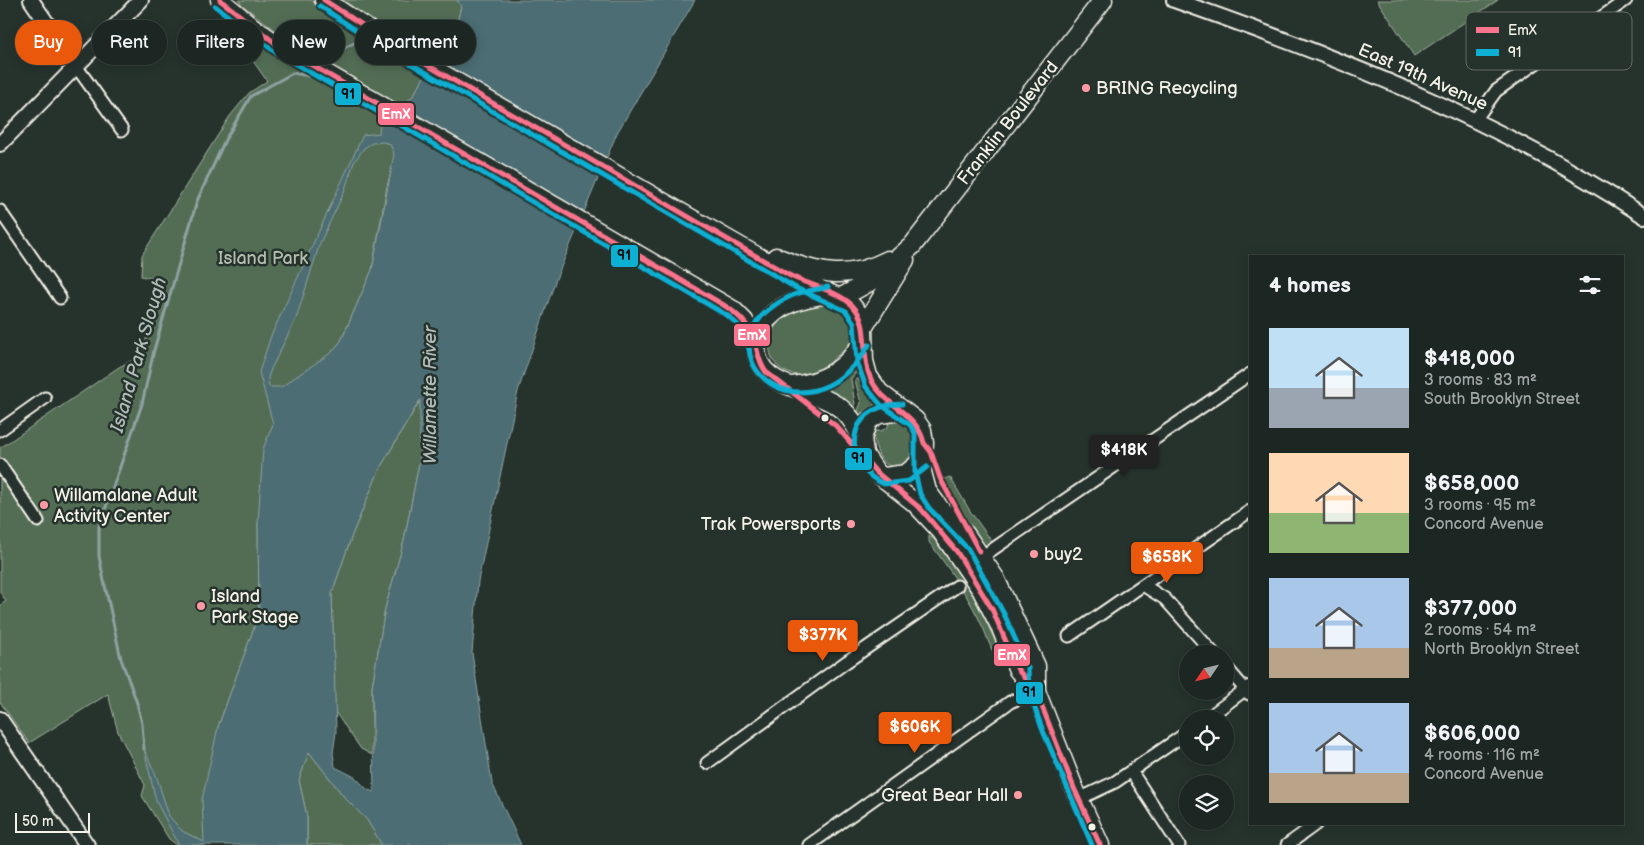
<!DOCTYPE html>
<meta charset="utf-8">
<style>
body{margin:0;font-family:"Balsamiq Sans",sans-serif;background:#29322f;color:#f1f3f6;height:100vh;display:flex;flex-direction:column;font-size:19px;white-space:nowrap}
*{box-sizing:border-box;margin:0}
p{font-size:16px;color:#a0a5a5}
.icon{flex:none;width:28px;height:28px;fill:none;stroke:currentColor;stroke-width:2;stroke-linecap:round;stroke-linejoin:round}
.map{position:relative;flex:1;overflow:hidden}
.sheet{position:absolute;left:1249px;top:255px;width:375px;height:570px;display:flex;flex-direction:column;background:#1c2622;border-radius:0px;box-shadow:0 2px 12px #0003,0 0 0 1px #3a4340}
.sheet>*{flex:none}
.banner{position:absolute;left:15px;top:20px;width:475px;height:45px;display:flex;gap:10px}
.needle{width:32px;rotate:235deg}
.controls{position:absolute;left:1179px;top:645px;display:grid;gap:10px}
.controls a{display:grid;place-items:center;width:55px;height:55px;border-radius:50%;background:#1c2622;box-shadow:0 2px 12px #0003,0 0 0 1px #3a4340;font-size:25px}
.scale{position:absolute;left:15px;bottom:12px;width:75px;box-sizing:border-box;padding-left:5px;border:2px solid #f4f1e8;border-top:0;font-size:14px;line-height:18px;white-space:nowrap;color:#f4f1e8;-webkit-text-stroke:4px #26332d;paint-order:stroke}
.price{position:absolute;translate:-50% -42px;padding:0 11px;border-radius:5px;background:#ea580c;color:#fff;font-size:16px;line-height:32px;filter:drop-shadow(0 1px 2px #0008)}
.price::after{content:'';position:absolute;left:50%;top:30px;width:15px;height:11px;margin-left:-8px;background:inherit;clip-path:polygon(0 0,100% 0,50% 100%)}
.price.on{background:#222;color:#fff}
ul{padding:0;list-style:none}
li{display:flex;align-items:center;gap:15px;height:125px;padding:0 20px}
li span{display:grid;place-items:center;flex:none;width:140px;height:100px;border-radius:0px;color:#555}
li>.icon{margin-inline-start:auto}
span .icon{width:60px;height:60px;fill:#fffc;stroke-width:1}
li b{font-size:21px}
h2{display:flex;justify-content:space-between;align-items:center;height:60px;padding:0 20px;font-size:21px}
.chip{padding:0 18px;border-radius:22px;background:#1c2622;box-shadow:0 2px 12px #0003,0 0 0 1px #3a4340;font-size:18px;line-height:45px}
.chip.on{background:#ea580c;color:#fff}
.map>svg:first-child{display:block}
.green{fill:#526d54;stroke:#a3af9e}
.water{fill:#4c6d73;stroke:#8fa2a2;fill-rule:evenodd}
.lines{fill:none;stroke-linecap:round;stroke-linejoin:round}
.stream{stroke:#8fa2a2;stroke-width:3}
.minor-casing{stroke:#f4f1e8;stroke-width:15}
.tertiary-casing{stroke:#f4f1e8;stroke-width:18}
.primary-casing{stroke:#f4f1e8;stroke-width:21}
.minor{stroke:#26332d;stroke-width:11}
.tertiary{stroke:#26332d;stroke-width:14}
.primary{stroke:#26332d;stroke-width:18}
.bus-1-casing{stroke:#26332d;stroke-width:9}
.bus-2-casing{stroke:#26332d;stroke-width:9}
.bus-1{stroke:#fc738d;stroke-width:5}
.bus-2{stroke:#0dafd3;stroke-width:5}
.poi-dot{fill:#ff9aa2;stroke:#26332d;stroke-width:2}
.bus-dot{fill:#f4f1e8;stroke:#26332d;stroke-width:2}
.labels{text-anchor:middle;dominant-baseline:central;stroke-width:5;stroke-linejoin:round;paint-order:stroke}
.street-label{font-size:18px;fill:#f4f1e8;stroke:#26332d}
.poi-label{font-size:18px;fill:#f4f1e8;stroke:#26332d;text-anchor:start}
.park-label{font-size:18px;fill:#b3bcad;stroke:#26332d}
.water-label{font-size:19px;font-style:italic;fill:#b1bcb9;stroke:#26332d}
.key{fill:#26332d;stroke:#646c65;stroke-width:1}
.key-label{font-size:14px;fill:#f4f1e8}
.line-badge{stroke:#26332d;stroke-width:2}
.badge-label{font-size:14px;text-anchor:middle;font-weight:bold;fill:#fff}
.pale-badge-label{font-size:14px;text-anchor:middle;font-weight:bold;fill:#111}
</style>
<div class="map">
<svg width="1644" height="845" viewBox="0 0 1644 845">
<rect width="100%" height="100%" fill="#26332d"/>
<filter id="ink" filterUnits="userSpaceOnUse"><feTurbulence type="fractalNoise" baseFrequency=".02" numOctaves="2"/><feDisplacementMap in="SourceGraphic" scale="10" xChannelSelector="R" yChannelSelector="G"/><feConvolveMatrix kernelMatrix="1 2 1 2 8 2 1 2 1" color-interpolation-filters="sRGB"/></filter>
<g filter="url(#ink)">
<path class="green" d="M239,0h72l65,41 8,-13 -42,-28h115l4,6 -3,13 -45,77 -26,90 -15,84 -31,71 -9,11 -74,171 1,91 -41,113 -13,118h-28l-8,-6 -27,-43 3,-11 -27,-53 -10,-38 -79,49 -29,-41v-96l6,-5 -6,-9v-144l119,-81 14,-7 13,-20 14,-60 -19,-4 1,-21 88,-139 19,-23 18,-12 -38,-54 3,-2 43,27 11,-14 -45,-34z
M1377,0h121l-84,56z
M819,304c23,3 39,17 31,42l-18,14 -1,6c-10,4 -19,9 -30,9 -40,-1 -41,-48 -8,-65 7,-4 18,-4 26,-6z
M857,364l1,6 -7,9 4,25 -3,4 -32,-19z
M860,375l22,31 -20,14 -5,-7 4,-10 -6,-23z
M421,399l-1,59 -16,83 -19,68 -13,78v68l-11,-6 -26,-37 -3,-119 20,-58 28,-67z
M889,420c29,0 22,25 20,43 -29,13 -32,-11 -37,-32h9l7,-4z
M950,477l20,34 23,32 -8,2 -8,-7 -33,-59z
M929,536c25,12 67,103 76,130 -11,-6 -16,-24 -21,-36 -14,-32 -34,-60 -55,-88z
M309,752l36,46 22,22 15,25h-75v-28l-8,-37z"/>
<path class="water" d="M457,0h238l-78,133 -61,146 -38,112 -40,190 -6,72 20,130 29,62h-139l-15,-25 -22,-22 -36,-46 -10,28 8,37v28h-128l-23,-44 -12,-52 13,29 12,38 13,15 22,11 -2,-42 16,-73 41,-113 -1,-91 5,-74 10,-25 -14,-52 12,-36 92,-201 16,-2 1,-8 33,-29 45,-77 3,-13zM383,142l7,2 4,10 -2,12 -20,104 -31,71 -9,11 -51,35h-12l-1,-9 3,-9 25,-50 24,-76 24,-51 10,-30 10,-14 8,-5zM420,400v58l-16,83 -19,68 -13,78 2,105 -6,-2 -13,-13 -20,-10 -2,-14 3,-21 -4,-139 20,-58 28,-67z"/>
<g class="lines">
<path class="stream" d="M322,66l22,-18 12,-6
M144,749l-2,-25 -5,-21 -16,-44 -17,-78 -5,-25v-29l43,-123 12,-54 43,-149 28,-61 26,-44 42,-23 16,3 4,-3"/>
<g class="minor-casing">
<path id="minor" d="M76,66l46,64
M1475,120l21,-29 130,-91
M0,211l60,87
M0,430l45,-32
M0,465l38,56
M977,560l273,-186
M1143,585l22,14 49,55
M1069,636l181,-125
M1225,666l24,28
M1206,719l44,-33
M707,763l139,-101 111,-76
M1131,771l48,74
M1079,799l36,-17 73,-50
M809,845l201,-143 26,-11
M1287,845l29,-21"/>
</g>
<g class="tertiary-casing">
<path id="tertiary" d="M31,0l45,66
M1174,0c163,57 325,120 470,216
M0,144l141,-144
M0,719l87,126"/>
</g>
<g class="primary-casing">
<path id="primary" d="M220,0l31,26 28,20 454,264 11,11 12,25
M324,0l55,37 301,175 120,69 40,17 12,8 6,7 5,15 1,33 4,15 11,16 36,28 7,10 2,13 -2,29 5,19 14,19 25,25 29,43 41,88v25
M776,257c41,17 72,24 112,3
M829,294c-25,3 -51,9 -67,32 -5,9 -7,20 -5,30 9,33 55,32 79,49 13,8 19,20 26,33
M840,298l33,-18 39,-34 191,-246
M863,328l42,-68
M793,386c32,-4 54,-17 70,-45
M902,411l-23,3 -11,7 -6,17 2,16 12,18 39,31 26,28 40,58 20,39 17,42 18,21 38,97 26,57
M885,477l21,-3 16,-13"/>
</g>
<use href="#minor" class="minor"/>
<use href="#tertiary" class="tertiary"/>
<use href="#primary" class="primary"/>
<g class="bus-1-casing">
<path id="bus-1" d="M220,0l59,46 443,258c15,9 28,21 33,38 3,11 4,21 11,30l70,54 40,46 45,37 36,43 35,57 26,61 18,21 38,97 26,57
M324,0l74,48 389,226c19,11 48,15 65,31 19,19 8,49 18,72 12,29 47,34 54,66
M924,443l7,9 9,26 39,73"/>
</g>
<g class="bus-2-casing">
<path id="bus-2" d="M215,6l60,46 453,264 10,9 11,24
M320,6l55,37 301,175 120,70 50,23 8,12 3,39 9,25 15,18 29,20 5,8v39l5,22 9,14 39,41 36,65 24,54 1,24 14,39 49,114
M828,287c-12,3 -26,4 -37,9 -104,48 10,159 78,49
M902,404c-59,0 -61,62 -18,80l25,-3 18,-14"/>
</g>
<use href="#bus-1" class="bus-1"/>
<use href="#bus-2" class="bus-2"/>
</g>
</g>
<g class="poi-dot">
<circle cx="1086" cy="88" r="5"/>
<circle cx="44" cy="505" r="5"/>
<circle cx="851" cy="524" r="5"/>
<circle cx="1034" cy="554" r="5"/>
<circle cx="201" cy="606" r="5"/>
<circle cx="1018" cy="795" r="5"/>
</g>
<g class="bus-dot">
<circle cx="825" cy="418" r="4.5"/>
<circle cx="1092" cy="827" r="4.5"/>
</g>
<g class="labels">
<g class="street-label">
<text transform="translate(1423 77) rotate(24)">East 19th Avenue</text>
<text transform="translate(1008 123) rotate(-52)">Franklin Boulevard</text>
</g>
<g class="poi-label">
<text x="1096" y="88">BRING Recycling</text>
<text x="54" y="495">Willamalane Adult<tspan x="54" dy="21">Activity Center</tspan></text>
<text x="841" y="524" text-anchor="end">Trak Powersports</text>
<text x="1044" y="554">buy2</text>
<text x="211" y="596">Island<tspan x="211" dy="21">Park Stage</tspan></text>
<text x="1008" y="795" text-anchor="end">Great Bear Hall</text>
</g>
<g class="park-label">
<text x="263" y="258">Island Park</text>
</g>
<g class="water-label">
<text transform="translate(139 355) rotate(-74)">Island Park Slough</text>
<text transform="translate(430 395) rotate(-90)">Willamette River</text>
</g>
</g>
<rect x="1466" y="12" width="166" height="58" rx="8" class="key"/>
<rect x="1476" y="27" width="23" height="6" fill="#fc738d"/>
<rect x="1476" y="49" width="23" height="7" fill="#0dafd3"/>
<g class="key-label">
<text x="1508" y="35">EmX</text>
<text x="1508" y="57">91</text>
</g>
<g class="line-badge">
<rect x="334" y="82" width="28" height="24" rx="5" fill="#0dafd3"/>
<rect x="377" y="102" width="38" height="24" rx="5" fill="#fc738d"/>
<rect x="610" y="244" width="29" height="24" rx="5" fill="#0dafd3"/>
<rect x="733" y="323" width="38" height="24" rx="5" fill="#fc738d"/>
<rect x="844" y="447" width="29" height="24" rx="5" fill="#0dafd3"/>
<rect x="993" y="643" width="38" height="24" rx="5" fill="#fc738d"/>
<rect x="1015" y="681" width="29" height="24" rx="5" fill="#0dafd3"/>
</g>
<g class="badge-label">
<text x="396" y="119">EmX</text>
<text x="752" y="340">EmX</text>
<text x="1012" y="660">EmX</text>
</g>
<g class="pale-badge-label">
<text x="348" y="99">91</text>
<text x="624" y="260">91</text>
<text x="858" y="463">91</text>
<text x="1029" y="697">91</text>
</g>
</svg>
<div class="controls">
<a><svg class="needle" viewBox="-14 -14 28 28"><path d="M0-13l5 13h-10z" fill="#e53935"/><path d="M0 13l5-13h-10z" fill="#a0a5a5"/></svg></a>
<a><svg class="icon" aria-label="locate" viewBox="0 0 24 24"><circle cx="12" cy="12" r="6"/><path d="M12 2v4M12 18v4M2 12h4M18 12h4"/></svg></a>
<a><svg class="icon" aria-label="layers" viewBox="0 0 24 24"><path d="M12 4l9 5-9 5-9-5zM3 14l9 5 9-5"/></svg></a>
</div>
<div class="scale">50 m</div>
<b class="price on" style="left:1124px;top:477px">$418K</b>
<b class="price" style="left:1167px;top:584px">$658K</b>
<b class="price" style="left:823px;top:662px">$377K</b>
<b class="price" style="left:915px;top:754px">$606K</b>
<div class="banner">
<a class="chip on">Buy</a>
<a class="chip">Rent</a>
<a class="chip">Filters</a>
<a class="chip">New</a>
<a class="chip">Apartment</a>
</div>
<section class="sheet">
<h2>4 homes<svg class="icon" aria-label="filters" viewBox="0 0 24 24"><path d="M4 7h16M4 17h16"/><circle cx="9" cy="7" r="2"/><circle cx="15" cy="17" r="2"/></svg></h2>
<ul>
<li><span style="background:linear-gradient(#bfe0f5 60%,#9aa5b1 0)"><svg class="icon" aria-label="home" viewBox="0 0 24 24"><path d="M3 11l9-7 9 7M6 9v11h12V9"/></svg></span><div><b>$418,000</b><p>3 rooms · 83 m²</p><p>South Brooklyn Street</p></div></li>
<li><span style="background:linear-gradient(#ffd9b3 60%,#8fb573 0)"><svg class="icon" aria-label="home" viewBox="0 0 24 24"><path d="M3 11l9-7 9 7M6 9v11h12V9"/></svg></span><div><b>$658,000</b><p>3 rooms · 95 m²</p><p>Concord Avenue</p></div></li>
<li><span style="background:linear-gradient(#a9c7e8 70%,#b9a48a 0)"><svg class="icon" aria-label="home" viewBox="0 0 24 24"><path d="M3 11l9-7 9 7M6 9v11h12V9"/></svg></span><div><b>$377,000</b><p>2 rooms · 54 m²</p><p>North Brooklyn Street</p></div></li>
<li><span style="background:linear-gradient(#a9c7e8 70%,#b9a48a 0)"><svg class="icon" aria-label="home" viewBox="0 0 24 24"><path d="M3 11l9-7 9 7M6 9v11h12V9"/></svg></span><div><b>$606,000</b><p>4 rooms · 116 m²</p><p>Concord Avenue</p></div></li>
</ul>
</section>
</div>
